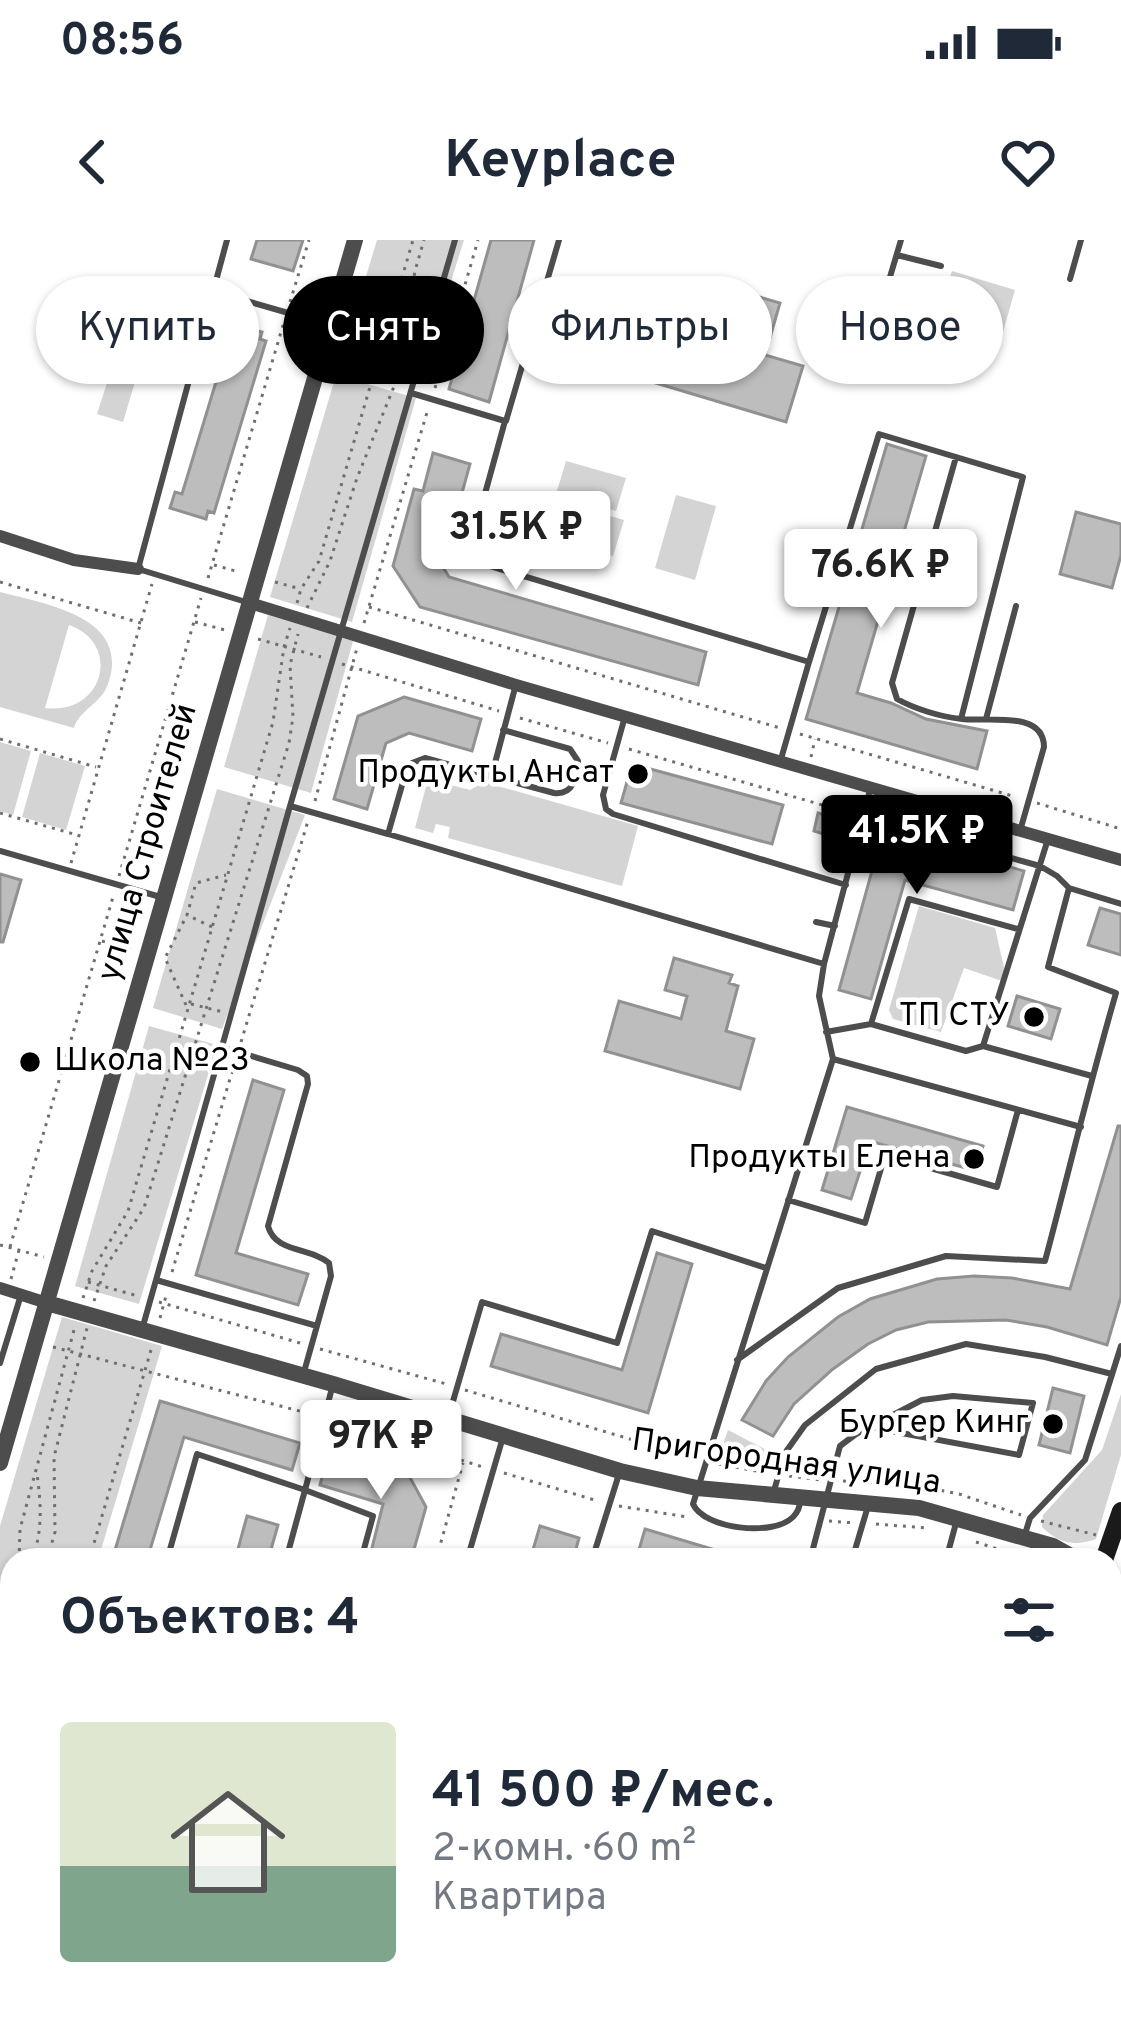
<!DOCTYPE html>
<html lang="ru">
<meta charset="utf-8">
<style>
body{margin:0;font-family:Overpass,sans-serif;background:#f2f2f3;color:#1f2937;height:100vh;display:flex;flex-direction:column;font-size:45px;white-space:nowrap}
*{box-sizing:border-box;margin:0}
p{font-size:39px;color:#747a83}
.icon{flex:none;width:66px;height:66px;fill:none;stroke:currentColor;stroke-width:2;stroke-linecap:round;stroke-linejoin:round}
.map{position:relative;flex:1;overflow:hidden}
.drawer{position:absolute;left:0px;top:1308px;width:1122px;height:471px;display:flex;flex-direction:column;background:#fff;border-radius:36px 36px 0 0;box-shadow:0 3px 9px #0004}
.drawer>*{flex:none}
.top-card{position:absolute;left:36px;top:36px;width:1050px;height:108px;display:flex;gap:24px}
.price{position:absolute;translate:-50% -102px;padding:0 27px;border-radius:12px;background:#fff;color:#222;font-size:39px;line-height:78px;filter:drop-shadow(0 3px 6px #0008)}
.price::after{content:'';position:absolute;left:50%;top:72px;width:36px;height:27px;margin-left:-18px;background:inherit;clip-path:polygon(0 0,100% 0,50% 100%)}
.price.on{background:#000;color:#fff}
ul{padding:0;list-style:none}
li{display:flex;align-items:center;gap:36px;height:300px;padding:0 60px}
li span{display:grid;place-items:center;flex:none;width:336px;height:240px;border-radius:12px;color:#555}
li>.icon{margin-inline-start:auto}
span .icon{width:144px;height:144px;fill:#fffc;stroke-width:1}
li b{font-size:51px}
h2{display:flex;justify-content:space-between;align-items:center;height:144px;padding:0 60px;font-size:51px}
.pill{padding:0 42px;border-radius:54px;background:#fff;box-shadow:0 3px 9px #0004;font-size:42px;line-height:108px}
.pill.on{background:#000;color:#fff}
.status{display:flex;justify-content:space-between;align-items:center;height:84px;padding:0 60px;background:#fff;direction:ltr}
.status svg{height:33px;fill:currentColor}
header{display:flex;justify-content:space-between;align-items:center;height:156px;padding:0 60px;background:#fff;font-size:54px;font-weight:700}
.map>svg:first-child{display:block}
.green{fill:#d4d4d4;fill-rule:evenodd}
.building{fill:#bdbdbd;stroke:#919191;stroke-width:3}
.lines{fill:none;stroke-linecap:round;stroke-linejoin:round}
.path{stroke:#6f6f6f;stroke-width:3;stroke-dasharray:3 6;stroke-linecap:butt}
.service{stroke:#4d4d4d;stroke-width:6}
.minor{stroke:#4d4d4d;stroke-width:12}
.tertiary{stroke:#4d4d4d;stroke-width:16}
.secondary{stroke:#1a1a1a;stroke-width:18}
.poi-dot{fill:#000;stroke:#fff;stroke-width:4.5}
.labels{text-anchor:middle;dominant-baseline:central;stroke-width:9;stroke-linejoin:round;paint-order:stroke}
.poi-label{font-size:33px;fill:#000;stroke:#fff;text-anchor:end}
.street-label{font-size:33px;fill:#000;stroke:#fff}
</style>
<div class="status"><b>08:56</b><svg viewBox="0 0 49 12"><path d="M0 12V9h3v3zM5 12V6h3v6zM10 12V3h3v9zM15 12V0h3v12zM26 1h20v11H26zM47 4h2v5h-2z"/></svg></div>
<header><svg class="icon" aria-label="back" viewBox="0 0 24 24"><path d="M15 5l-7 7 7 7"/></svg>Keyplace<svg class="icon" aria-label="heart" viewBox="0 0 24 24"><path d="M12 20l-8-8c-3-5 5-10 8-4 3-6 11-1 8 4z"/></svg></header>
<div class="map">
<svg width="1121" height="1777" viewBox="0 0 1121 1777">
<rect width="100%" height="100%" fill="#fff"/>
<path class="green" d="M377,0h87l-42,133 -79,-21z
M952,31l63,19 -12,42 -64,-20z
M113,124l25,8 -15,50 -26,-8z
M336,135l80,23 -64,224 -82,-25z
M566,221l60,17 -10,33 -60,-17z
M676,255l40,11 -21,74 -40,-12z
M544,257l80,23 -11,36 -80,-22z
M0,352c44,12 132,24 108,92 -7,20 -29,26 -34,44l-74,-21zM69,385c54,19 34,91 -24,83z
M268,375l85,26 -42,152 -87,-26z
M0,502l31,9 -18,64 -13,-4z
M40,513l45,13 -19,64 -44,-13z
M428,539l42,11 14,-8 154,44 -16,60 -174,-48 2,-11 -14,-3 -3,9 -18,-5z
M217,549l88,26 -83,214 -69,-21z
M919,666l76,22 10,44 -3,9 -38,-13 -23,64 -48,-13 -4,-9z
M149,786l68,19 -78,259 -64,-18z
M62,1077l100,29 -64,214h-86v231l-12,-4v-261z
M1121,1154v61l-25,84c-22,8 -38,4 -54,-12l1,-12 59,-65z
M728,1190l50,26 -6,15 -54,-13z
M1115,1366l6,2v131l-11,-3v-128z
M929,1767h112l-3,10h-114z"/>
<path class="building" d="M257,0h46l-10,31 -42,-12z
M491,0h43l-45,162 -40,-13z
M712,43l68,20 -15,52 38,11 -17,56 -147,-44 17,-55 41,12z
M227,82l35,10 -2,7 6,2 -52,172 -6,-2 -2,8 -36,-11 5,-16 7,2 47,-155 -7,-2z
M887,204l39,12 -69,237 34,10 35,16 61,12 -10,38 -171,-50z
M433,213l37,11 -13,47 -13,-3 -11,42 16,27 257,75 -8,33 -278,-78 -27,-41 21,-77 9,2z
M1076,272l45,12v31l-9,33 -52,-14z
M404,457l77,22 -9,32 -63,-18 -23,10 -19,66 -33,-10 24,-83z
M632,524l151,41 -11,39 -151,-41z
M818,573l31,8 -6,19 -29,-9z
M883,591l141,40 -11,39 -108,-30 -34,119 -32,-9z
M0,634l21,6 -18,62h-3z
M1100,668l21,6v41l-33,-10z
M674,718l58,17 -3,8 9,3 -12,45 28,8 -14,50 -135,-38 14,-50 62,18 6,-23 -22,-6z
M1017,756l43,13 -9,30 -43,-13z
M253,840l31,10 -48,163 72,21 -10,31 -102,-30z
M847,867l136,39 -7,25 -106,-30 -19,58 -29,-9z
M1118,886h3v171l-14,48 -60,-18 -41,-7 -78,2 -32,8 -28,14 -35,25 -39,35 -21,32 -31,-16 24,-39 22,-24 50,-40 32,-18 67,-20 37,-3 38,2 58,11z
M657,1013l35,11 -44,149 -157,-47 10,-32 121,36z
M1053,1148l31,8 -14,57 -31,-8z
M160,1161l140,42 -8,27 -108,-33 -37,123h-35z
M329,1211l78,21 19,35 -15,53h-42l14,-56 -63,-19z
M247,1276l31,9 -10,35h-33z
M540,1286l39,12 -6,22h-43z
M645,1289l94,28v3h-103z
M0,1720l12,4v39l-12,-3z"/>
<g class="lines">
<path class="path" d="M290,62l19,-62
M435,148l43,-148
M214,325l25,7
M208,338l76,-256
M0,342l141,41
M275,342l26,7
M297,363l4,-14 18,-28 94,-321
M369,367l411,121
M307,368l23,-47 27,-83 38,-94 20,-113 9,-31
M195,382l30,8
M364,383l64,-214
M258,399l63,18
M342,424l157,47
M520,478l88,25
M800,494l216,63
M0,499l96,28
M629,509l221,64
M811,517l4,-18
M315,561l42,-153
M1037,563l84,26
M0,573l77,22
M71,623l81,-279
M119,636l82,-278
M212,687l-25,-12 9,-32 30,-8
M102,701l31,9
M191,764l32,8
M186,765l-21,-47 22,-43
M241,802l67,-221
M0,1005l44,12
M10,1007l103,-350
M172,1032l63,-210
M11,1039l8,-29
M88,1042l50,14
M83,1058l9,-27 36,-60 145,-489 11,-75 6,-19
M94,1061l12,-35 38,-58 145,-465 4,-26 -3,-52 8,-31
M159,1062l141,41
M160,1078l7,-26
M53,1107l258,67
M320,1109l130,36
M465,1150l232,69
M332,1180l151,47
M718,1224l49,9
M504,1233l94,28
M789,1236l32,4
M843,1241l66,3 50,10 62,21
M619,1266l68,11
M829,1281l26,2
M1041,1281l55,14
M876,1284l51,4
M976,1302l55,18
M19,1320l1,-31 54,-199
M32,1320c11,-30 9,-56 5,-86
M47,1320l8,-28 -1,-75 33,-129
M89,1320l62,-210
M436,1320l27,-97
M0,1374l12,-21
M1110,1375l11,3
M0,1392l12,-22
M1110,1428l11,-34
M0,1500l12,-23
M953,1777l5,-10"/>
<path class="service" d="M227,0l-89,329 108,33
M901,0l-14,47 45,12
M897,15l44,11
M1070,39l11,-39
M212,51l118,34
M411,153l94,28 -33,120v13l8,9 329,99 -28,97
M506,181l53,-181
M956,217l-64,226 5,16c18,10 44,18 65,20 25,3 82,-9 82,28l-24,84
M809,422l70,-228 144,43 -62,242
M986,479l30,-113
M624,480l-21,75 3,14 7,5 233,71
M491,538l24,-90
M290,566l98,28 17,-59 7,-12 13,-5 129,35c20,2 22,-15 24,-32l-8,-12 -67,-19
M388,594l436,130
M0,611l164,47
M1069,648l52,16
M816,682l19,4
M871,784l38,-125 109,30
M826,792l45,-8 95,27 17,-5 65,-207
M983,806l109,30
M221,807l77,23 9,6 1,8 -40,142c7,27 42,21 61,37l2,13 -27,96
M833,819l248,68
M788,960l77,23 20,-68 112,32 21,-77
M156,1040l161,46
M143,1086l147,-520 165,-566
M737,1120l101,-72 108,-32 99,5c24,-90 45,-179 71,-268l-68,-26 21,-79 -12,-12 -17,-10 -176,-49
M0,1123l20,-65
M332,1148l-27,102 68,26 -12,44
M449,1175l33,-113 135,41 35,-112 114,37
M773,1254l12,-41 20,-28 71,-56 90,-25 79,13 67,17
M801,1259c-2,8 -2,12 -8,18 -20,20 -89,12 -100,-13l140,-445 -14,-63 5,-32 46,-174
M1025,1294l5,-16 55,-58 36,-114
M167,1320l30,-106 108,36 -19,70
M467,1320l36,-123
M592,1320l27,-86
M810,1320l30,-114 16,-12 66,-34 31,-4 80,7 -14,52 -150,-28
M852,1320l16,-54
M946,1320l10,-37
M0,1424l12,3
M12,1671l-7,26 7,2
M1110,1727l11,-36
M253,1767h4
M868,1767l16,10
M118,1777l3,-10
M334,1777l3,-10
M398,1777l3,-10
M479,1777l2,-10
M682,1777l3,-10
M1095,1777l3,-10"/>
<path class="minor" d="M0,296l74,24 64,9
M250,363l266,82 605,175
M0,1048l47,15"/>
<path class="tertiary" d="M47,1063l286,81 287,87 77,17 222,20 134,38 25,14
M0,1223l355,-1223
M1110,1345l11,8"/>
<path class="secondary" d="M1104,1320l17,-49
M894,1777l5,-10"/>
</g>
<g class="poi-dot">
<circle cx="638" cy="534" r="12"/>
<circle cx="1034" cy="777" r="12"/>
<circle cx="30" cy="822" r="12"/>
<circle cx="974" cy="919" r="12"/>
<circle cx="1053" cy="1184" r="12"/>
</g>
<g class="labels">
<g class="poi-label">
<text x="614" y="534">Продукты Ансат</text>
<text x="1010" y="777">ТП СТУ</text>
<text x="54" y="822" text-anchor="start">Школа №23</text>
<text x="950" y="919">Продукты Елена</text>
<text x="1029" y="1184">Бургер Кинг</text>
</g>
<g class="street-label">
<text transform="translate(149 603) rotate(-74)">улица Строителей</text>
<text transform="translate(786 1223) rotate(8)">Пригородная улица</text>
</g>
</g>
</svg>
<b class="price" style="left:516px;top:353px">31.5K ₽</b>
<b class="price" style="left:881px;top:391px">76.6K ₽</b>
<b class="price on" style="left:917px;top:657px">41.5K ₽</b>
<b class="price" style="left:381px;top:1262px">97K ₽</b>
<div class="top-card">
<a class="pill">Купить</a>
<a class="pill on">Снять</a>
<a class="pill">Фильтры</a>
<a class="pill">Новое</a>
</div>
<section class="drawer">
<h2>Объектов: 4<svg class="icon" aria-label="filters" viewBox="0 0 24 24"><path d="M4 7h16M4 17h16"/><circle cx="9" cy="7" r="2"/><circle cx="15" cy="17" r="2"/></svg></h2>
<ul>
<li><span style="background:linear-gradient(#dfe7d0 60%,#7fa58c 0)"><svg class="icon" aria-label="home" viewBox="0 0 24 24"><path d="M3 11l9-7 9 7M6 9v11h12V9"/></svg></span><div><b>41 500 ₽/мес.</b><p>2-комн. · 60 m²</p><p>Квартира</p></div></li>
</ul>
</section>
</div>
